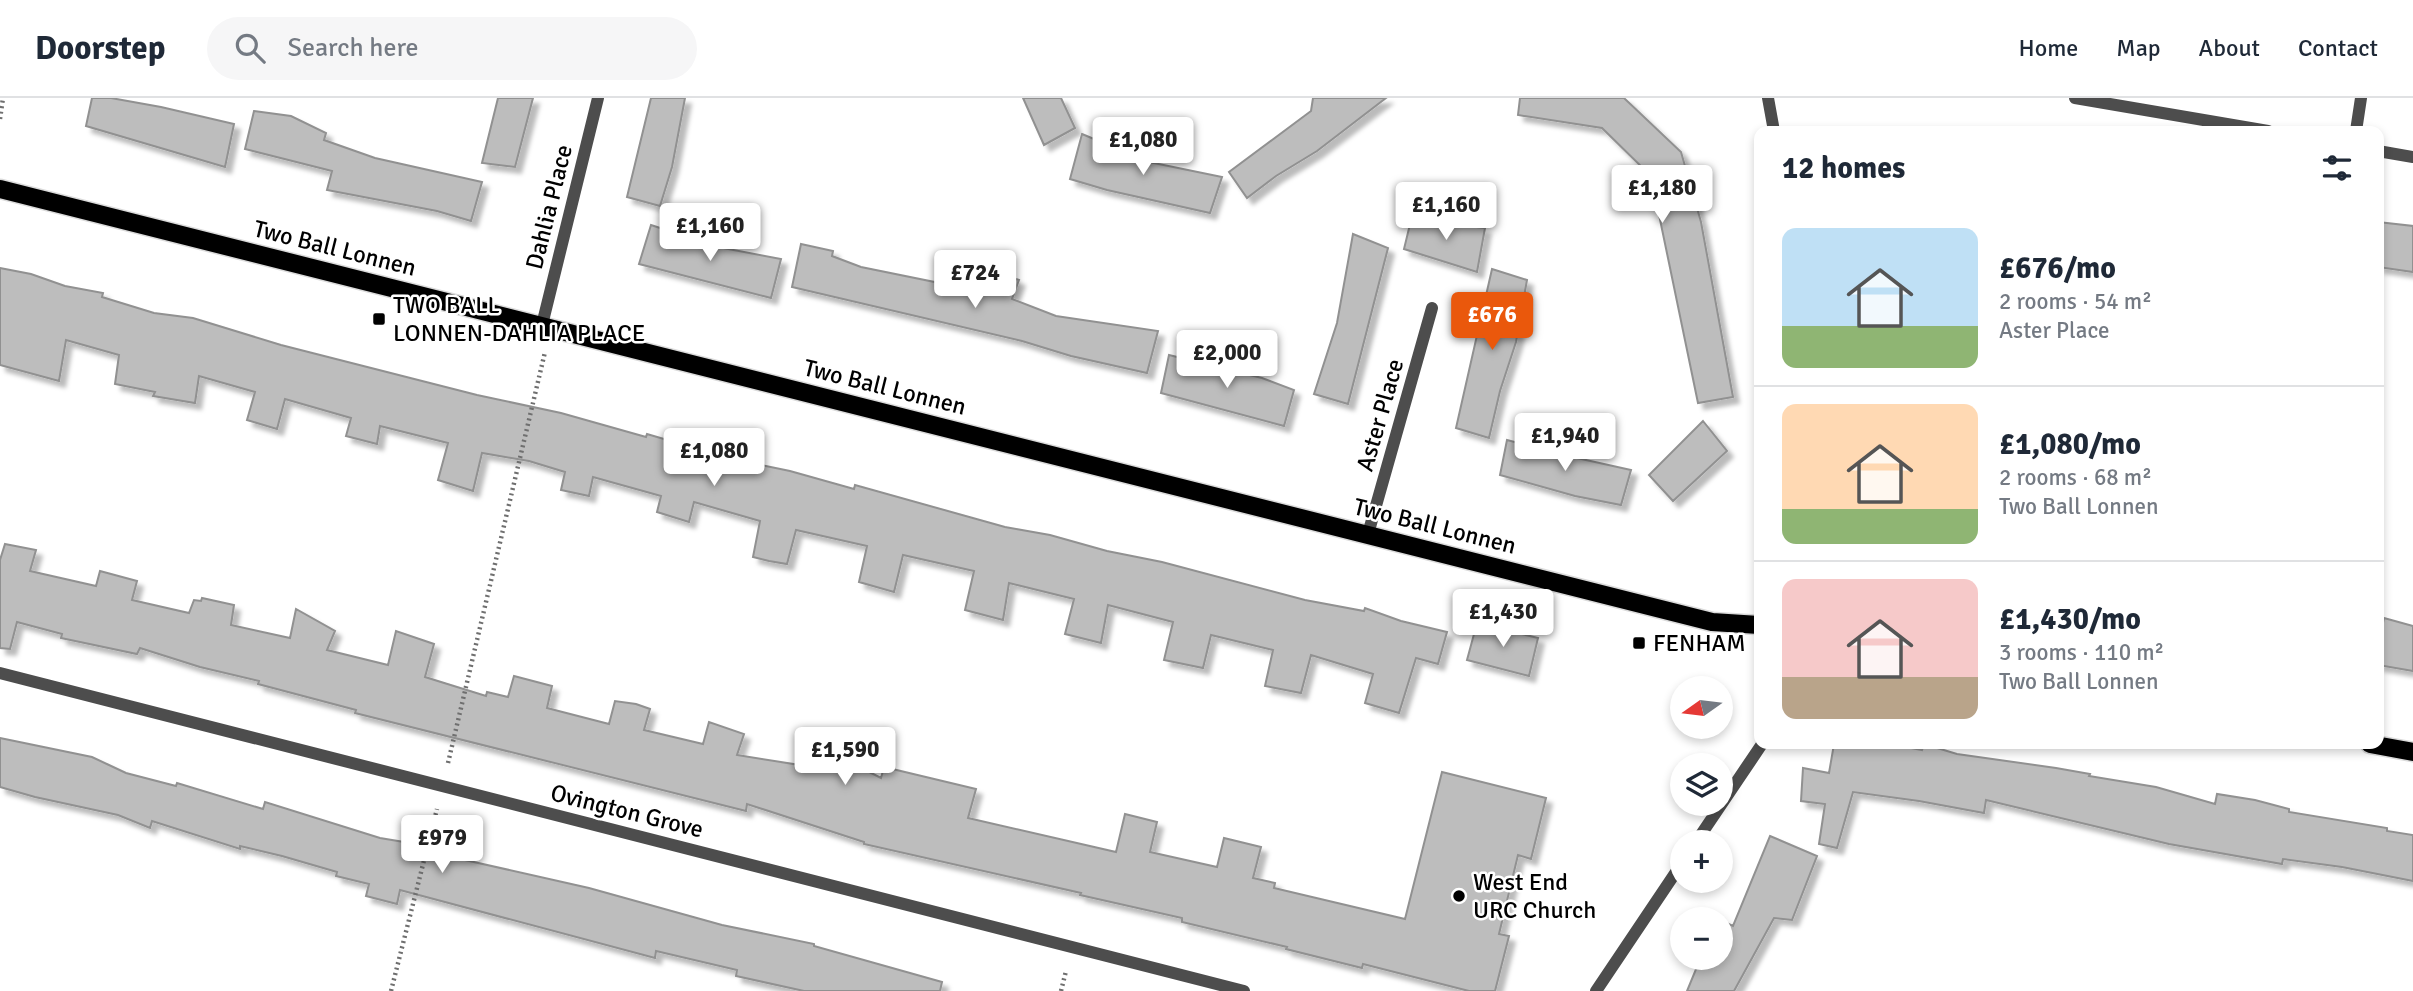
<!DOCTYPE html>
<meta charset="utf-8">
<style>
body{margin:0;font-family:Signika,sans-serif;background:#f6f6f7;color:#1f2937;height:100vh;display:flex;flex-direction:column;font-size:26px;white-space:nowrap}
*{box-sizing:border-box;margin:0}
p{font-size:23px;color:#747a83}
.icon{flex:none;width:38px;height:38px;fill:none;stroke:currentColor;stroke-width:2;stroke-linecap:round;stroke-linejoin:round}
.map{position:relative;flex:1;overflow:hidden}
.sheet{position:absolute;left:1754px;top:28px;width:630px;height:623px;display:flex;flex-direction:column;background:#fff;border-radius:14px;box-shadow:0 4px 10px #0003}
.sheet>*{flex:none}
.needle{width:46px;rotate:256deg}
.tools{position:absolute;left:1670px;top:578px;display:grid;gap:14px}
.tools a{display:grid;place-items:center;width:63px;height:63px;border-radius:50%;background:#fff;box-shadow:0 4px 10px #0003;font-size:35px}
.price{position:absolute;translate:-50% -60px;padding:0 16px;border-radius:7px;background:#fff;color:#222;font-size:23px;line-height:46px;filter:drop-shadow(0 2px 4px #0008)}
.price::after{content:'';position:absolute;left:50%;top:42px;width:21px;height:16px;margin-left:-10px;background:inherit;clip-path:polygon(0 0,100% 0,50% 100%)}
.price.current{background:#ea580c;color:#fff}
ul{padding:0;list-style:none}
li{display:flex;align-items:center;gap:21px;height:175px;padding:0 28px}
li+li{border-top:2px solid #e0e1e3}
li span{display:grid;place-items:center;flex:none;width:196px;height:140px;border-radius:14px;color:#555}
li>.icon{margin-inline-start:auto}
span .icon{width:84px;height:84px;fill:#fffc;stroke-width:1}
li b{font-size:30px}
h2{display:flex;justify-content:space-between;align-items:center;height:84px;padding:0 28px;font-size:30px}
header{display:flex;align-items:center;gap:42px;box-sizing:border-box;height:98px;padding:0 35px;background:#fff;border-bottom:2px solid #e0e1e3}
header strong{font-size:33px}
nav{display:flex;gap:38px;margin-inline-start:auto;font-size:24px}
.search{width:490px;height:63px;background:#f6f6f7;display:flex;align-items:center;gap:18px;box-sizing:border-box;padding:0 24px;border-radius:38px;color:#747a83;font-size:26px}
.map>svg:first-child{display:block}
.building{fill:#bdbdbd;stroke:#919191;stroke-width:2;filter:url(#shadow)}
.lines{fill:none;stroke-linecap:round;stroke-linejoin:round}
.major-casing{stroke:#dbdbdb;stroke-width:21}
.path{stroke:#6f6f6f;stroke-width:4.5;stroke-dasharray:2 3.5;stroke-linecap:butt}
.minor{stroke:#4d4d4d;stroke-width:12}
.major{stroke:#000;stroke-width:18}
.poi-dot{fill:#000;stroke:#fff;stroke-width:2.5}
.labels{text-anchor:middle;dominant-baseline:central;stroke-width:5;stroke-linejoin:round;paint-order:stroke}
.street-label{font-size:24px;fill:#000;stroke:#fff}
.poi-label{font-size:24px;fill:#000;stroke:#fff;text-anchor:start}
</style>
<header>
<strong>Doorstep</strong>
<div class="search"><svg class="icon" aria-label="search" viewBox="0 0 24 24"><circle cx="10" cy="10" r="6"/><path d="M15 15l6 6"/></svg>Search here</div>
<nav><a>Home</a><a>Map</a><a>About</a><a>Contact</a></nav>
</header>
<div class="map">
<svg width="2413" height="893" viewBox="0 0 2413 893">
<defs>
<filter id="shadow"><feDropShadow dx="6" dy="6" stdDeviation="2" flood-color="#0004"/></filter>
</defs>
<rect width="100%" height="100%" fill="#fff"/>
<path class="building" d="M92,0h19l50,9 73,17 -9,43 -139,-41z
M498,0h35l-18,69 -33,-4z
M651,0h34l-13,69 -12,39 -33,-9z
M1023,0h38l14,30 -31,17z
M1313,0h73l-69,53 -41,25 -29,22 -18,-26 82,-61z
M1520,0h104l57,54 20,70 32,175 -35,6 -47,-227 -49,-48 -84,-13z
M254,13l37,5 35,17 -2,7 51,18 107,24 -11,39 -34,-10 -110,-21 5,-19 -87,-22z
M1082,36l67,28 73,15 -12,36 -103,-23 -37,-11z
M1412,118l39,8 34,4 -8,44 -73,-23z
M2378,124l35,4v46l-35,-5z
M651,127l67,22 63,12 -10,39 -132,-34z
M1353,136l35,14 -40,156 -34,-10 23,-71z
M801,146l32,7 -1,5 29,11 118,24 8,-21 32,10 -7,19 44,17 102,15 -11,42 -76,-17 -49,-15 -230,-54z
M0,170l31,6 34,12 38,7 -1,4 52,16 39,5 88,27 196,50 84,18 85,24 1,-3 85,25 58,12 64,18 1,-4 150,42 45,8 57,16 55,11 143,38 59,11 1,-3 36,13 46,11 -9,32 -22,-6 -17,55 -34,-10 8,-29 -62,-19 -10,38 -36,-7 8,-36 -62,-15 -8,33 -39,-8 9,-38 -65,-17 -7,38 -36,-9 9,-35 -65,-16 -6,37 -38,-10 9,-39 -71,-16 -9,37 -35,-10 8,-36 -71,-16 -9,34 -18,-3 -16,-4 7,-36 -66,-19 -5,20 -32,-10 4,-16 -68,-19 -4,19 -28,-6 4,-18 -36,-11 -47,-8 -9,38 -35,-11 10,-37 -68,-17 -3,18 -31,-8 5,-18 -66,-19 -8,30 -30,-9 8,-28 -56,-16 -4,27 -42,-7 2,-4 -40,-8 4,-29 -53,-15 -7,41 -59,-16z
M1492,171l35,11 -11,62 -16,49 -11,47 -33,-10z
M1169,257l93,23 32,12 -10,36 -123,-33z
M1703,323l24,30 -54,50 -24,-26z
M1507,342l61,16 63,14 -10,35 -46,-9 -75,-21z
M5,446l31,6 -6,21 66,15 4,-15 37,10 -5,19 57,13 5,-13 7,1 1,-3 32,7 -3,20 59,13 6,-29 39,22 -8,19 61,15 8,-34 38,13 -9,33 61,19 1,-4 21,5 6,-21 38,10 -5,22 62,16 6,-23 21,3 14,5 -6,21 59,14 6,-22 35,12 -7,21 63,10 2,-17 24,2 55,28 3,-11 92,22 -8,29 148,34 9,-38 32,8 -7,30 67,15 7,-29 37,9 -8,31 22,5 -1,5 131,31 37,-147 104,26 -15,61 -13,-4 -19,79 10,2 -14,55h-26l-106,-27 -1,4 -76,-19 1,-2 -105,-25v-4l-102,-23 1,-2 -217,-49v-2l-117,-38 -1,7 -391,-98 1,-3 -98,-26 1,-3 -59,-14 -60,-19 -3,6 -76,-16 1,-4 -45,-12 -7,27 -10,-1v-88z
M2384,520l29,8v45l-35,-6v-18z
M1477,525l61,15 -9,38 -62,-16z
M0,640l92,19 34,16 50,13 1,-3 86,26 2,-7 115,36 36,6 49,16 124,28 133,37 92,19v2l128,36 -2,9h-136l-68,-15 1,-6 -81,-19 -1,7 -255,-68 -3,14 -31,-8 3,-12 -33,-8 1,-4 -55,-16 -42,-10v3l-88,-28 -2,7 -32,-13 -83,-18 -35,-10z
M1834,646h57l31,6 2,-6 33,10 99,14 34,6 -1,2 67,11 59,17 2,-10 38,6 34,9v3l98,16v3l26,4v46l-71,-14 -59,-8 -1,5 -113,-20 -183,-44 -2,13 -65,-12 -66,-9 -16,56 -18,-4 6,-40 -24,-3 2,-33 26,5z
M1770,738l47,20 -25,64 -18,-2 -40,73h-47l14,-34h19v-37l13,6z"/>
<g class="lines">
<g class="major-casing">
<path id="major" d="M0,91l1712,433 47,3
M2370,646l43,8"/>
</g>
<path class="path" d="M0,21l3,-21
M448,665l97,-411
M391,893l46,-182
M1061,893l5,-20"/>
<path class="minor" d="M1768,0l6,33
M2075,0l193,33
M2356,33l5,-33
M2378,53l35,6
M542,227l56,-227
M1368,436l64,-226
M0,575l1244,318
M1696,744l66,-98
M1596,893l86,-128"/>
<use href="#major" class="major"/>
</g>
<g class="poi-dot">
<rect x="372" y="214" width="14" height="14" rx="3.5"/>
<rect x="1632" y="538" width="14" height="14" rx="3.5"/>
<circle cx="1459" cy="798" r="7"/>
</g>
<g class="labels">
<g class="street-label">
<text transform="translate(549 109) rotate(-76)">Dahlia Place</text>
<text transform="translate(335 150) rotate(14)">Two Ball Lonnen</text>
<text transform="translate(885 289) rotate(14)">Two Ball Lonnen</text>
<text transform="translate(1380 317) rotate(-74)">Aster Place</text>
<text transform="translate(1435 428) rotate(14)">Two Ball Lonnen</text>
<text transform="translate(627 713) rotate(14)">Ovington Grove</text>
</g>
<g class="poi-label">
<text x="393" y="207">TWO BALL<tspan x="393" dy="28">LONNEN-DAHLIA PLACE</tspan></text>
<text x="1653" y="545">FENHAM</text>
<text x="1473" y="784">West End<tspan x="1473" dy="28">URC Church</tspan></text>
</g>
</g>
</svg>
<div class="tools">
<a><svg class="needle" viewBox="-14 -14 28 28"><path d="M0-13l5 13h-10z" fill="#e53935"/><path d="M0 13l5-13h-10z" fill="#747a83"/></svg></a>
<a><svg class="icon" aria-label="layers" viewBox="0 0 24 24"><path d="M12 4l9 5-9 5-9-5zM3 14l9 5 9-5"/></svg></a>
<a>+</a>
<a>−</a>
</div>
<b class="price" style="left:1143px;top:79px">£1,080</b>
<b class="price" style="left:1662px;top:127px">£1,180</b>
<b class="price" style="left:1446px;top:144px">£1,160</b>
<b class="price" style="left:710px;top:165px">£1,160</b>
<b class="price" style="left:975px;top:212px">£724</b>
<b class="price current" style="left:1492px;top:254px">£676</b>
<b class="price" style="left:1227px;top:292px">£2,000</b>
<b class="price" style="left:1565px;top:375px">£1,940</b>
<b class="price" style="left:714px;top:390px">£1,080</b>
<b class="price" style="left:1503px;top:551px">£1,430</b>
<b class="price" style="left:845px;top:689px">£1,590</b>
<b class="price" style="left:442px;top:777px">£979</b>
<section class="sheet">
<h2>12 homes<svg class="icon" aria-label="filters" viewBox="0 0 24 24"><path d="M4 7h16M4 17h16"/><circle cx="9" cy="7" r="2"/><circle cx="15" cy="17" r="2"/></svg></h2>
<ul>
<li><span style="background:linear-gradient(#bfe0f5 70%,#8fb573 0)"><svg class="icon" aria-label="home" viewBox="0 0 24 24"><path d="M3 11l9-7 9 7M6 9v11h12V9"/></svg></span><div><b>£676/mo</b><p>2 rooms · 54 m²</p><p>Aster Place</p></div></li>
<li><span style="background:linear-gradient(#ffd9b3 75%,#8fb573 0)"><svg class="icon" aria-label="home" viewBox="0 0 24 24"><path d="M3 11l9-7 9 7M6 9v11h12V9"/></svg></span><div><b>£1,080/mo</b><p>2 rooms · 68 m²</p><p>Two Ball Lonnen</p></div></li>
<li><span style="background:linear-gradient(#f6c9c9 70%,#b9a48a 0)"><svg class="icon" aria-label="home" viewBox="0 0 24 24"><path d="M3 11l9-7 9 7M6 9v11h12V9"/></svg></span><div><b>£1,430/mo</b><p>3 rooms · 110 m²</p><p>Two Ball Lonnen</p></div></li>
</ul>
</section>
</div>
